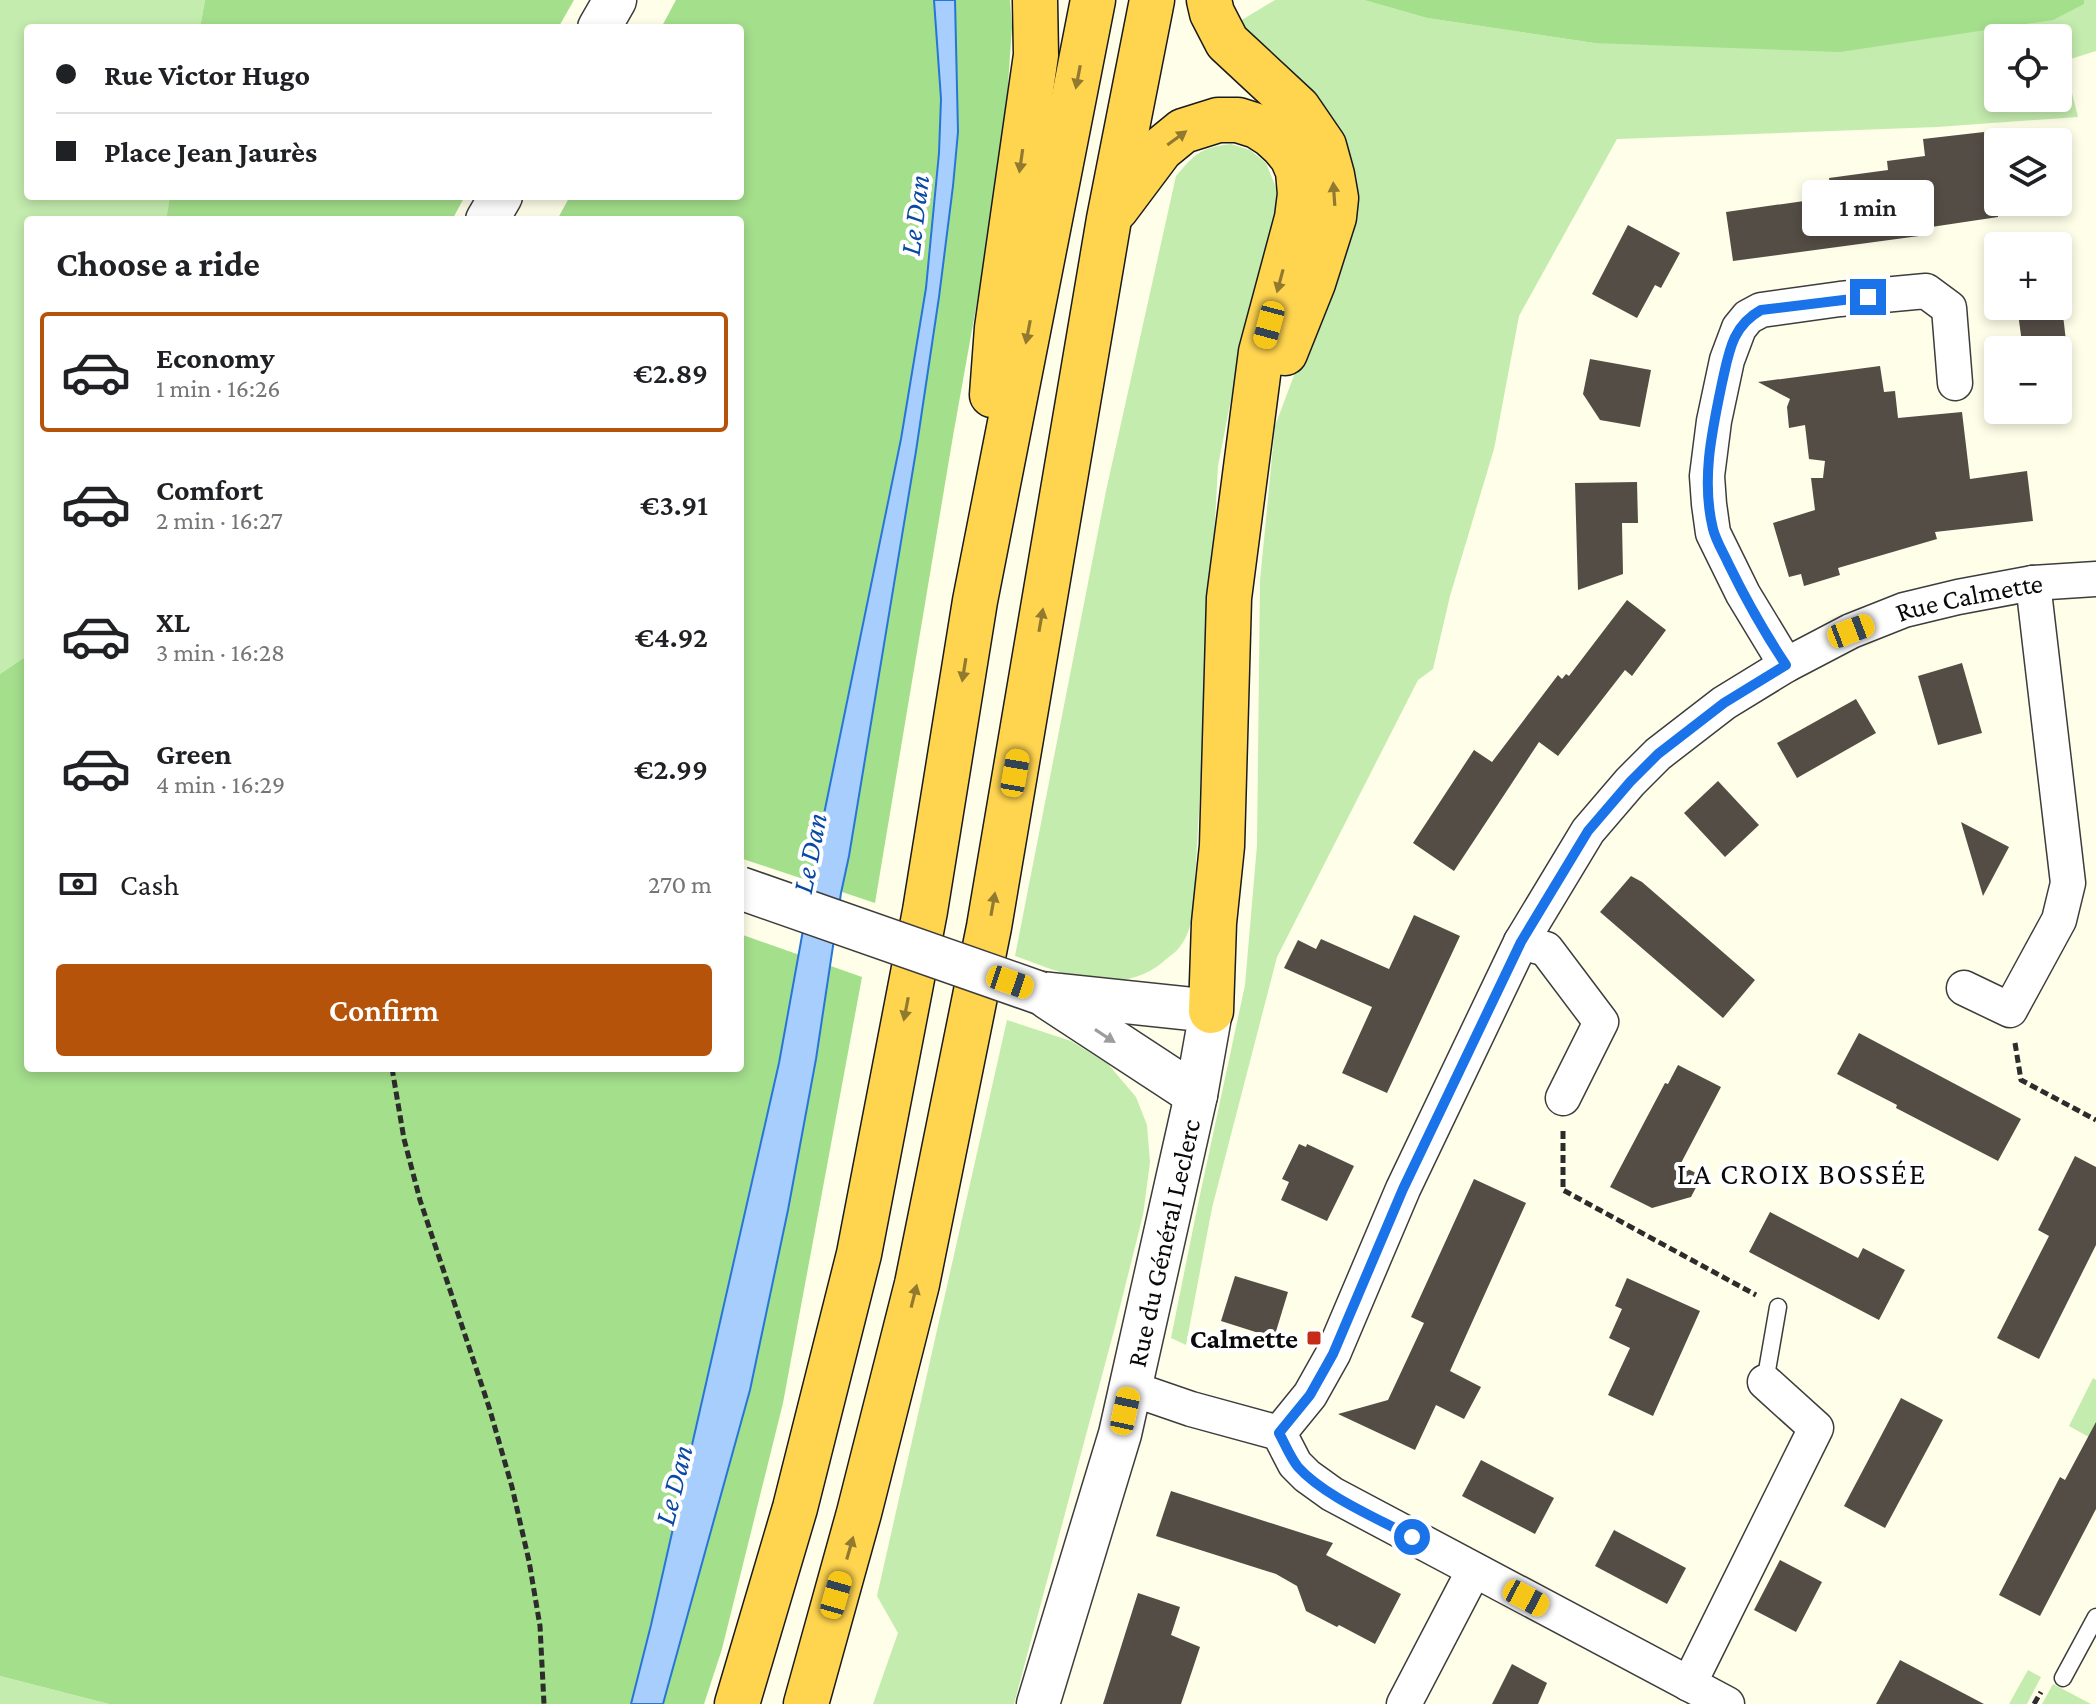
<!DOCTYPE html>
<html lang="en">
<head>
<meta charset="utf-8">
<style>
	:root { --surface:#fff; --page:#f2f2f2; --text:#202124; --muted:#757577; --line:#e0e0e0; --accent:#b45309 }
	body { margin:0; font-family:"Crimson Pro",serif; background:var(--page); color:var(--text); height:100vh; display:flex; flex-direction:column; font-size:30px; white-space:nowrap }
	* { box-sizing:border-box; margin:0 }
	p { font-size:26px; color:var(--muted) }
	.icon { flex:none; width:44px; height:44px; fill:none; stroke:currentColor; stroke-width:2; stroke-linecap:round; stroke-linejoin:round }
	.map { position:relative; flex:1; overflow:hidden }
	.details { position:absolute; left:24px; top:216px; width:720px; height:856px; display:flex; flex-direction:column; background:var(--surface); border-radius:8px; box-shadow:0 4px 12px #0003 }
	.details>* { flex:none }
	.guide { position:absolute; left:24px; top:24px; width:720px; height:176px; border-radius:8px; box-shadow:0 4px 12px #0003; display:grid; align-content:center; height:176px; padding:0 32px; background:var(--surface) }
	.controls { position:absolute; left:1984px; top:24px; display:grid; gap:16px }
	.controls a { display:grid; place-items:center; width:88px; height:88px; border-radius:8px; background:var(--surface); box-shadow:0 4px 12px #0003; font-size:40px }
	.end { position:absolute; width:36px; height:36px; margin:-18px; border:10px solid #1a73e8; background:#fff; box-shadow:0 0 0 4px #fff }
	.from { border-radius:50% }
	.bubble { position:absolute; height:56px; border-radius:8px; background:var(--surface); box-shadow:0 4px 12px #0003; font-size:26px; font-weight:600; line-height:56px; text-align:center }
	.car { position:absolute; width:24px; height:48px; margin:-24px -12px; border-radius:10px; box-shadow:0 0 6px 2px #0007; background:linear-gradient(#f5c518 24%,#345 0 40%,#f5c518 0 76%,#345 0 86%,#f5c518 0) }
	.guide b { display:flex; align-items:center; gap:28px; height:76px; font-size:30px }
	.guide b+b { border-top:2px solid var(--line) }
	.guide i { width:20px; height:20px; background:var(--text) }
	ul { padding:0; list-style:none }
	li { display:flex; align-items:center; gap:24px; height:120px; margin:0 16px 12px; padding:0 16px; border:4px solid transparent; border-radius:8px }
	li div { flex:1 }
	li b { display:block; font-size:30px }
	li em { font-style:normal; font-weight:600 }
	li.on { border-color:var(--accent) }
	li>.icon { width:72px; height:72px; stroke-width:1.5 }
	h2 { padding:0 32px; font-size:36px; line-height:96px }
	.pay { display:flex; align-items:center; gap:20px; height:88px; padding:0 32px; font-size:30px }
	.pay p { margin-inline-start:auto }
	.cta { display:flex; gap:16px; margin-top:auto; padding:16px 32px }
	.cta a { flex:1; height:92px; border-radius:8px; background:var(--accent); color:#fff; font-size:32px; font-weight:600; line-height:92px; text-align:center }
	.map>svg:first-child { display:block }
</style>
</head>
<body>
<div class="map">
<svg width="2096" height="1704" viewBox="0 0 2096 1704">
	<rect width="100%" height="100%" fill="#fffee8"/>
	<g fill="#c4ecae" fill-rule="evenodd">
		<polygon points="0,0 205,0 200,28 28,28 28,196 170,196 166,220 28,220 28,655 0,674"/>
		<path d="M1275,0H1364L1427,18L1594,43L2084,4V0H2096V51L2064,61L2078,117L1937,127L1617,139L1519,316L1494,449L1450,596L1433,669L1418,680L1277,957L1212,1208L1186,1345L1171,1338L1197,1209L1245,985L1257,845L1260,581L1275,426L1349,229L1235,24ZM1998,38H2058V98H1998Z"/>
		<path d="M1231,144L1250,150L1266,163L1276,188L1279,215L1239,358L1218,466L1193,917C1190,925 1187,938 1181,945C1177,952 1168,957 1163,962C1118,999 1062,973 1015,956L1106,491L1176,176C1196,153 1200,148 1231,144Z"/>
		<polygon points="1007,1020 1071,1041 1108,1064 1136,1097 1147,1125 1150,1162 1143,1215 1116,1323 1014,1704 873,1704 898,1633 877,1596"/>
		<polygon points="2093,1378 2096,1380 2096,1441 2069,1426"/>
		<polygon points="2028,1670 2041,1677 2027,1704 2009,1704"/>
		<polygon points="0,1676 109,1704 0,1704"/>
		<polygon points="2053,1684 2091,1704 2042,1704"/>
	</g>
	<g fill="#a4df8c">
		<polygon points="205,0 574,0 558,28 200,28"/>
		<polygon points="676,0 1010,0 1012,27 1003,157 953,436 875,903 740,858 740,220 557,220 570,196 740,196 740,28 661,28"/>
		<polygon points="1364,0 2084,0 2084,4 2053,20 1840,52 1594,43 1427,18"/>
		<polygon points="170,196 465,196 452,220 166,220"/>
		<polygon points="28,655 28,1068 740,1068 740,934 862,977 783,1403 722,1649 704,1704 109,1704 0,1676 0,674"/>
	</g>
	<polygon fill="#a7cefc" stroke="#2775d9" stroke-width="2" points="934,0 955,0 958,132 953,186 939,297 916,451 849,856 841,893 816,1059 788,1210 750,1390 666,1693 663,1704 631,1704 651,1625 779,1063 824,814 901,439 926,288 939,153 941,99"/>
	<g fill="#544d46">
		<polygon points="1984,132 1990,177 1998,176 1998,217 1918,229 1919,236 1733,261 1726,212 1832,197 1829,178 1888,170 1887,161 1925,156 1923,139"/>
		<polygon points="1628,225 1680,253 1661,288 1655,285 1637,318 1592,294"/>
		<polygon points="2017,306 2062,306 2067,350 2023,350"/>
		<polygon points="1590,359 1651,370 1640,427 1600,420 1583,394"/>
		<polygon points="1880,366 1884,392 1895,391 1898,418 1962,412 1970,479 2027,471 2033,521 1935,532 1937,539 1838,568 1840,575 1804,586 1801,574 1789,577 1773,523 1815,510 1811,478 1823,478 1825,461 1809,459 1805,425 1789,428 1787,407 1790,399 1758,382"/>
		<polygon points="1637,482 1638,523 1622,523 1623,574 1578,590 1575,483"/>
		<polygon points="1627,600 1666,630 1632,676 1625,670 1558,756 1539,742 1454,871 1413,843 1474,750 1492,762 1558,675 1562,679 1566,674 1569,676"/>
		<polygon points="1962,663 1982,733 1938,745 1918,676"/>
		<polygon points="1856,699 1876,733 1797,778 1777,743"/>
		<polygon points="1718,781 1759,825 1725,857 1684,813"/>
		<polygon points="1961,822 2009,847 1983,896"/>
		<polygon points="1631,876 1642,882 1755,980 1723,1018 1600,912"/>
		<polygon points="1414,915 1460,936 1387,1093 1342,1073 1372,1007 1284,968 1298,940 1316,949 1321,939 1389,969"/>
		<polygon points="1859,1033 2021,1119 1998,1161 1896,1108 1897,1105 1837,1074"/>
		<polygon points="1678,1065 1721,1087 1680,1165 1702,1176 1691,1197 1652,1208 1610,1187 1665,1083 1668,1084"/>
		<polygon points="1299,1144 1306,1147 1307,1144 1354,1166 1327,1221 1281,1200 1289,1182 1282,1179"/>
		<polygon points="2075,1156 2096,1167 2096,1245 2039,1359 1997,1338 2049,1236 2038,1230"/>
		<polygon points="1474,1179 1526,1203 1450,1371 1481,1387 1464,1419 1436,1405 1415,1450 1338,1414 1388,1400 1424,1323 1411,1317"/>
		<polygon points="1770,1212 1858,1258 1863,1248 1905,1270 1879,1320 1749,1252"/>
		<polygon points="1235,1276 1288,1292 1274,1338 1221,1321"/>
		<polygon points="1627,1278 1700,1311 1653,1416 1608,1395 1630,1348 1609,1338 1622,1309 1615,1306"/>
		<polygon points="1901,1398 1943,1420 1885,1528 1844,1506"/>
		<polygon points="2096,1422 2096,1509 2040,1616 1999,1595 2060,1477 2065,1480"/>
		<polygon points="1481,1460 1554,1498 1535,1534 1462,1496"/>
		<polygon points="1171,1491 1333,1543 1326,1555 1401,1594 1375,1644 1339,1625 1337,1627 1306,1611 1297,1586 1276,1574 1156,1536"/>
		<polygon points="1614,1530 1686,1568 1667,1604 1595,1566"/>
		<polygon points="1780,1560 1822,1582 1796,1632 1754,1610"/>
		<polygon points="1138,1593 1180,1607 1171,1635 1200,1647 1181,1704 1103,1704"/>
		<polygon points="1900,1660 1984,1704 1876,1704"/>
		<polygon points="1512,1664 1547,1683 1538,1704 1492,1704"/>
	</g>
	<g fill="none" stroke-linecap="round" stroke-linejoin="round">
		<defs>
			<g id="service">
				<polyline points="1765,1382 1778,1307"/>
				<polyline points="2063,1678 2096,1617"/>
			</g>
			<g id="minor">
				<polyline points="1786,665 1743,594 1713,533 1709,504 1707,476 1714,421 1727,360 1739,328 1748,317 1761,310 1840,299 1926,291 1949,308 1955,383"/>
				<polyline points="1521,942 1546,949 1601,1022 1563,1098"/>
				<polyline points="1964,988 2010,1010 2059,920 2068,883 2033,583"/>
				<polyline points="1130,1388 1191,1409 1279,1433 1295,1464 1307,1476 1332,1494 1727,1704"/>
				<path id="s1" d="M1279,1433L1310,1395L1333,1354L1403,1189L1521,942L1588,831L1630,782L1658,754L1724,703L1786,665L1851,631L1904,610L1958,597L2033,583L2096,579"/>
				<polyline points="1689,1684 1816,1428 1765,1382"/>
				<polyline points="1404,1704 1474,1570"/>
			</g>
			<g id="tertiary">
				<polyline points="599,28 615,0"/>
				<polyline points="487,220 501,196"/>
				<polyline points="1048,998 1196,1095"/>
				<path id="s2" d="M1038,1704L1120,1434L1196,1095L1211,1011L1040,993"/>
			</g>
			<g id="trunk">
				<polyline points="1209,0 1212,13 1227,42 1298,108 1324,146 1332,175 1336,198 1334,217 1313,283 1285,353"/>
				<polyline points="1116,209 1161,149 1183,131 1218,120 1238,120 1257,126 1271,135 1282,145 1292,157 1298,171 1300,194 1297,218 1261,352 1229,598 1222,846 1214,923 1211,1011"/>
				<polyline points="992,395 997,328 1036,55 1035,0"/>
				<polyline points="737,1704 795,1508 859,1254 925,911 975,601 1093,0"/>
				<polyline points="806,1704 859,1513 917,1284 989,927 1109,219 1152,0"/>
			</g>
		</defs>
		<use href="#service" stroke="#3d3d3d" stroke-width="19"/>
		<use href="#minor" stroke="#3d3d3d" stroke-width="37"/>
		<use href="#tertiary" stroke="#3d3d3d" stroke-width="45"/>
		<use href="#trunk" stroke="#1b1b1b" stroke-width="47"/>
		<g stroke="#2c2c2c" stroke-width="5" stroke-dasharray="8 4" stroke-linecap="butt">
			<polyline points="2015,1043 2021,1080 2096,1120"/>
			<polyline points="392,1068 404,1139 420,1200 489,1407 512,1487 529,1561 540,1626 544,1704"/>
			<polyline points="1563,1131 1563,1190 1756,1295"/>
			<polyline points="2034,1704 2041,1692"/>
		</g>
		<use href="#service" stroke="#fff" stroke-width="16"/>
		<use href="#minor" stroke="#fff" stroke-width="34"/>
		<use href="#tertiary" stroke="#fff" stroke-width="42"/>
		<use href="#trunk" stroke="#ffd44f" stroke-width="44"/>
		<defs>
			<polyline id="tertiary-bridge" points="740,888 1040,993"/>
		</defs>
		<use href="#tertiary-bridge" stroke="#3d3d3d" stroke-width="45" stroke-linecap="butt"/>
		<use href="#tertiary-bridge" stroke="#fff" stroke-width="42"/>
	</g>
	<defs><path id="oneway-solid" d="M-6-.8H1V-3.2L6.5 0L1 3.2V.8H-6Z" transform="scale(2)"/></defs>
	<g fill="#917930">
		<use href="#oneway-solid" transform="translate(1078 77) rotate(101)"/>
		<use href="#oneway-solid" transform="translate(1177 138) rotate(-36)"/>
		<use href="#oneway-solid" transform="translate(1021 161) rotate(98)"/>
		<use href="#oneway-solid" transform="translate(1334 194) rotate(-94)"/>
		<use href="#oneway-solid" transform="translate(1280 281) rotate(105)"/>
		<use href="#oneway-solid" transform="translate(1028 332) rotate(101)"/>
		<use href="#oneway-solid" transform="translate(1041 620) rotate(-80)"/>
		<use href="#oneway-solid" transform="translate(964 670) rotate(99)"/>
		<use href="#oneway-solid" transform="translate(993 904) rotate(-80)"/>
		<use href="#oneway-solid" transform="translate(906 1009) rotate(101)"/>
		<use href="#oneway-solid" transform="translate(914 1296) rotate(-76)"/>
		<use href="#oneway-solid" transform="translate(850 1548) rotate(-74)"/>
	</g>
	<use fill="#9d9d9d" href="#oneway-solid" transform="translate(1105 1036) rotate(33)"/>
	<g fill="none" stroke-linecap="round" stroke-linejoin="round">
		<path stroke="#1a73e8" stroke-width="10" d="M1412,1537C1377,1518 1324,1496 1298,1467C1290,1457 1285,1444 1279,1433L1310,1395L1333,1354L1403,1189L1521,942L1588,831L1630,782L1658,754L1724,703L1786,665C1764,632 1745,598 1728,563C1723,552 1716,541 1713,529C1701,480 1712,431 1722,383C1729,352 1732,326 1761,310L1868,297"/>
	</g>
	<rect fill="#c62b17" stroke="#fff" stroke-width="3" x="1306" y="1330" width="16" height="16" rx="4"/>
	<g text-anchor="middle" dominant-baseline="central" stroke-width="8" stroke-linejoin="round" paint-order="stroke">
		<g font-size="28" fill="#0a0a0a" stroke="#fff">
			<text stroke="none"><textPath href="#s1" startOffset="1136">Rue Calmette</textPath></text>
			<text stroke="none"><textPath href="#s2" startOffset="478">Rue du Général Leclerc</textPath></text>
		</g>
		<g font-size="28" font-weight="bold" fill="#0a0a0a" stroke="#fff" text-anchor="end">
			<text x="1298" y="1338">Calmette</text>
		</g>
		<g font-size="30" font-style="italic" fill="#0a48a6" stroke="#fff">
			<text transform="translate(914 215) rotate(-83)">Le Dan</text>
			<text transform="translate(809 853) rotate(-79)">Le Dan</text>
			<text transform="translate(673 1485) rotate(-76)">Le Dan</text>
		</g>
		<g font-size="30" letter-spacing="2" fill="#0a0a0a" stroke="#fff">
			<text x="1802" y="1173">LA CROIX BOSSÉE</text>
		</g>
	</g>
</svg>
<div class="controls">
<a><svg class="icon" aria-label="locate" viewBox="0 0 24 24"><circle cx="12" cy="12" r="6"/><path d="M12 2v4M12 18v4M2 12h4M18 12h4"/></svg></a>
<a><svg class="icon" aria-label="layers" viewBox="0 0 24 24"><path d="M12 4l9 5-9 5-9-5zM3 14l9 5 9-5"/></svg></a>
<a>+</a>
<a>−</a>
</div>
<i class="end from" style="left:1412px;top:1537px"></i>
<i class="end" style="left:1868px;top:297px"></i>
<div class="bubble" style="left:1802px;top:180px;width:132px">1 min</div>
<i class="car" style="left:1269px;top:325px;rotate:195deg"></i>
<i class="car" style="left:1851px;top:631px;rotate:69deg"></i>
<i class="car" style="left:1015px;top:773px;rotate:10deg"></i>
<i class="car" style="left:1010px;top:982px;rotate:109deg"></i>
<i class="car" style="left:1125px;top:1411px;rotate:12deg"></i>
<i class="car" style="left:836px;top:1595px;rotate:16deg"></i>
<i class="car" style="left:1526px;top:1598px;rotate:118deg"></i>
<div class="guide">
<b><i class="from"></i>Rue Victor Hugo</b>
<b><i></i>Place Jean Jaurès</b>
</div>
<section class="details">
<h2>Choose a ride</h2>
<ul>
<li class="on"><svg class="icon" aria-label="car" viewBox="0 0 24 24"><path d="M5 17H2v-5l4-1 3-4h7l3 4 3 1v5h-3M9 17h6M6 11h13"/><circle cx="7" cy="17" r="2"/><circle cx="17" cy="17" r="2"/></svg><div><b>Economy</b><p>1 min · 16:26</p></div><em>€2.89</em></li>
<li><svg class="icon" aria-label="car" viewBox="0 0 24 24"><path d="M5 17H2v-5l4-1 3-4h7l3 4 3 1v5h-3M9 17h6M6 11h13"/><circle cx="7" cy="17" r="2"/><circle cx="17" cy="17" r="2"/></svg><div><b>Comfort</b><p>2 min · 16:27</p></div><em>€3.91</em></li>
<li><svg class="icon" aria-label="car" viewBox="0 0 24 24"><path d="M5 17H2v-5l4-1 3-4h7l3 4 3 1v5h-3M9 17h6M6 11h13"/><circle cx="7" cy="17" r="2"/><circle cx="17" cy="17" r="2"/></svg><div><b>XL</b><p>3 min · 16:28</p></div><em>€4.92</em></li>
<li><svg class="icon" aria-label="car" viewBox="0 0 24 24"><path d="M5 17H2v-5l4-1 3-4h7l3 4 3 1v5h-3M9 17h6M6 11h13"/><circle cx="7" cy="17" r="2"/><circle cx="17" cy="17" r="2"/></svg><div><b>Green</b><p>4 min · 16:29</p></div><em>€2.99</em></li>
</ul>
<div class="pay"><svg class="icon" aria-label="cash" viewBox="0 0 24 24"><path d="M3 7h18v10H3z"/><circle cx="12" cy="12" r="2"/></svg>Cash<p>270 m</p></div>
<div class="cta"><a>Confirm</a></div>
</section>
</div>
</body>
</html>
